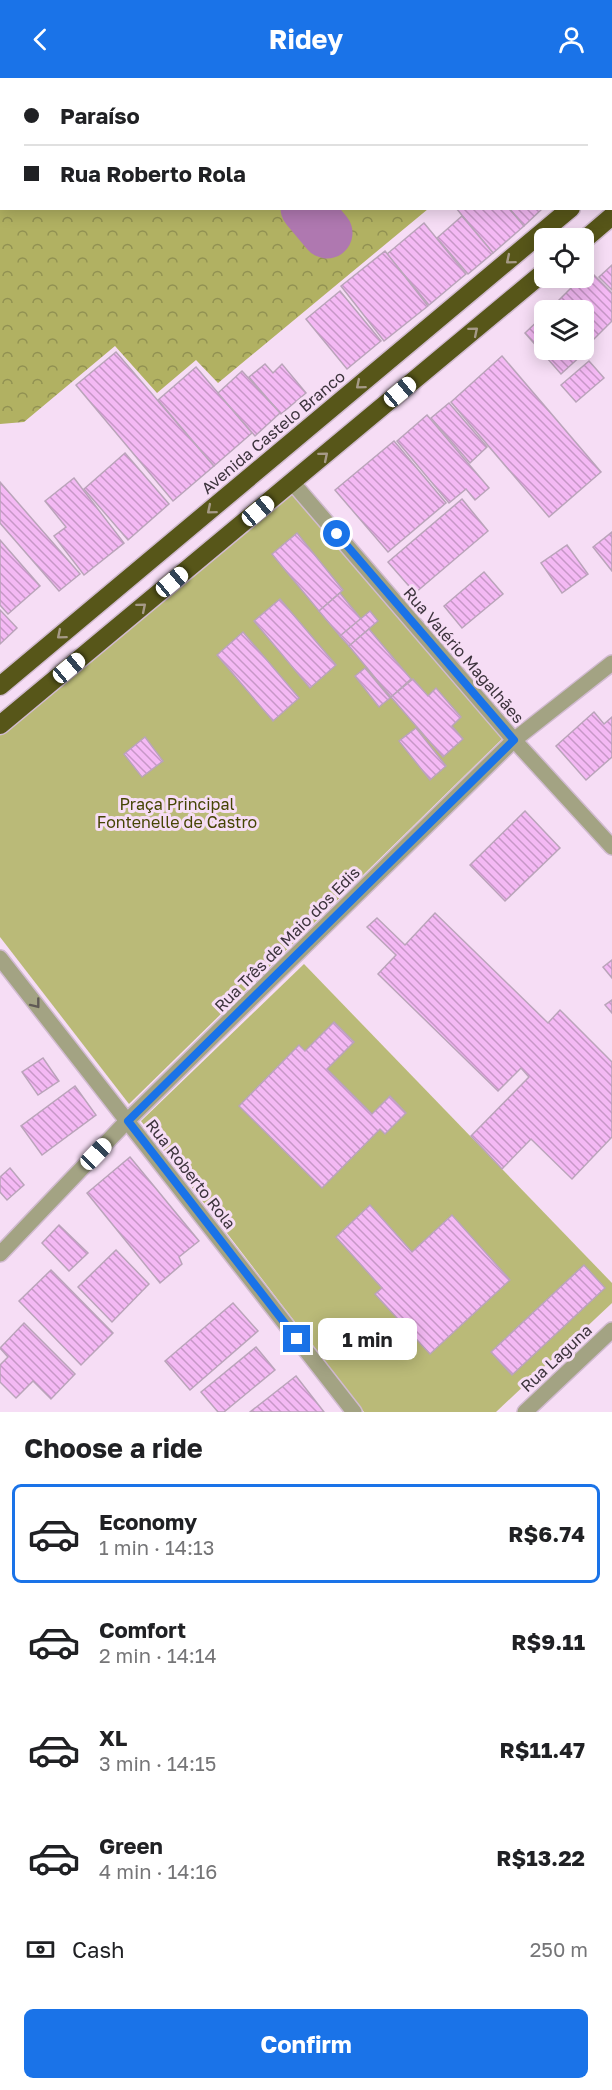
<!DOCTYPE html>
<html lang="en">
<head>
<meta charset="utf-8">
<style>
	:root { --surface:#fff; --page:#f2f2f2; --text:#202124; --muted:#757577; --line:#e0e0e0; --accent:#1a73e8 }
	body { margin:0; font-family:"Golos Text",sans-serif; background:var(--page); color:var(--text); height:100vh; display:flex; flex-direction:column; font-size:22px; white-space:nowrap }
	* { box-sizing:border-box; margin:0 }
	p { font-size:20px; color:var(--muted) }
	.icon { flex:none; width:33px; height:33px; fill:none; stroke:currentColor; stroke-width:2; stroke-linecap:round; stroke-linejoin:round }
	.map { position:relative; height:1334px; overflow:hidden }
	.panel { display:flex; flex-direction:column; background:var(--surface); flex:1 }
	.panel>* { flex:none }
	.guide { position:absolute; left:0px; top:0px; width:612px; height:132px; box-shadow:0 3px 15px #0003; display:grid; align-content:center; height:132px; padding:0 24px; background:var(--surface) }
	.fabs { position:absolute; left:534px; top:150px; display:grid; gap:12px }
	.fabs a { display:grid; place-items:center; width:60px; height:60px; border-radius:9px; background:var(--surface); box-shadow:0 3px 15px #0003; font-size:30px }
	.end { position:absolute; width:27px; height:27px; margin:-14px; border:8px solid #1a73e8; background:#fff; box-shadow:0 0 0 3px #fff }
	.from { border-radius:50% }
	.bubble { position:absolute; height:42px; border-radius:9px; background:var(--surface); box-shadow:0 3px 15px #0003; font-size:20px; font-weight:700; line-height:42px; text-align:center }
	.car { position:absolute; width:18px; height:36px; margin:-18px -9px; border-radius:8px; box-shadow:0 0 4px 2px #0007; background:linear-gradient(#fff 24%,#345 0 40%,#fff 0 76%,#345 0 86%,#fff 0) }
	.guide b { display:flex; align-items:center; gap:21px; height:57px; font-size:22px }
	.guide b+b { border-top:2px solid var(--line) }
	.guide i { width:15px; height:15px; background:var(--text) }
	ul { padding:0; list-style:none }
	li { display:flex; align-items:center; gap:18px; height:99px; margin:0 12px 9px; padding:0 12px; border:3px solid transparent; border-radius:9px }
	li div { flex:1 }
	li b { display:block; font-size:22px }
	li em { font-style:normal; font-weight:700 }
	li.active { border-color:var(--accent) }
	li>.icon { width:54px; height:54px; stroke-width:1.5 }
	h2 { padding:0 24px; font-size:27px; line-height:72px }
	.pay { display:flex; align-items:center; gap:15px; height:66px; padding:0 24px; font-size:22px }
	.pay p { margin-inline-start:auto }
	.button { display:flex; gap:12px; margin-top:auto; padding:12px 24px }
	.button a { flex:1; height:69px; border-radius:9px; background:var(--accent); color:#fff; font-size:24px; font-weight:700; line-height:69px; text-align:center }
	header { display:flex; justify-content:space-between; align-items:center; height:78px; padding:0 24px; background:var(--accent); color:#fff; font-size:27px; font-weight:700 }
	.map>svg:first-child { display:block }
</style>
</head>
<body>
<header><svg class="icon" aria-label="back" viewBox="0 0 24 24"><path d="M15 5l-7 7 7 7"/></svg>Ridey<svg class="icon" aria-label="person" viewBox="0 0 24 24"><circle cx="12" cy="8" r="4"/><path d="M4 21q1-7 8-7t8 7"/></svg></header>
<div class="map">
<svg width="612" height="1334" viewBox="0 0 612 1334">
	<defs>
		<pattern id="forest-crowns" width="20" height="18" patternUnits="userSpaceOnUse" patternTransform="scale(1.5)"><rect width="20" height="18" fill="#b1b162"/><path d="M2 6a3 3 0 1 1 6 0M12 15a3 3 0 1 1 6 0" fill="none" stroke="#919152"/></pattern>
		<pattern id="building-back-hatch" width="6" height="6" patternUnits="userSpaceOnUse" patternTransform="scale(1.5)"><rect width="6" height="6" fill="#f4b9f4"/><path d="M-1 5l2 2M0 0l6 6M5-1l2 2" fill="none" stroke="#c797c7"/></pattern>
	</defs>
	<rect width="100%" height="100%" fill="#f6ddf5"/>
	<polygon fill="url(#forest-crowns)" points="0,0 366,1 2,2 2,130 428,131 218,305 196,282 157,315 115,268 24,344 0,346"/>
	<g fill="#baba78">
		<polygon points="293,414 504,659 129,1026 0,859 0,655"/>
		<polygon points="304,886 612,1205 612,1225 496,1334 364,1334 141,1043"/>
	</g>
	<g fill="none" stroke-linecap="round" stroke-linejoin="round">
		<g stroke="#af78b0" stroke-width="51">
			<polyline points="126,0 130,2"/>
			<polyline points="306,130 327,155"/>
		</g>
	</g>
	<g fill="url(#building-back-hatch)" stroke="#baa4ba" stroke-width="1.5">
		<polygon points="395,0 466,0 393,2"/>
		<polygon points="612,8 612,52 610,50"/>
		<polygon points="456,130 509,130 524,148 493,175"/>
		<polygon points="509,130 543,130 524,148"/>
		<polygon points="462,138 493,175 468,196 437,160"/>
		<polygon points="424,145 466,196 429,227 387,176"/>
		<polygon points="385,173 428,228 384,263 341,208"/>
		<polygon points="612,187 612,212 599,199"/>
		<polygon points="589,192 612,215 612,243 587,268 584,265 584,232 550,231"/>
		<polygon points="340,213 381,263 347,291 306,241"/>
		<polygon points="544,237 544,272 580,272 583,276 561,296 525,255"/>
		<polygon points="116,274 214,388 173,423 76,307"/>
		<polygon points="502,278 601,394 549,439 451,324"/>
		<polygon points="589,283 604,300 576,324 561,307"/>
		<polygon points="265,286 273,295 282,286 306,315 281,336 249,299"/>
		<polygon points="196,289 252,355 214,388 158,322"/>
		<polygon points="242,293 280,335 255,358 218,315"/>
		<polygon points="449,325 487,369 470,385 431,340"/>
		<polygon points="427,337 489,410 475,422 466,411 449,425 397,363"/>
		<polygon points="394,363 446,425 388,474 335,412"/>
		<polygon points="125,375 169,426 128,462 84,411"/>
		<polygon points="74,400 124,465 84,497 54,458 66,449 45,423"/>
		<polygon points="0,404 80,496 59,513 0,445"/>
		<polygon points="462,421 488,453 415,515 388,484"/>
		<polygon points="612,454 612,493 593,469"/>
		<polygon points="297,455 343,512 319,533 272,476"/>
		<polygon points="0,462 40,508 8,536 0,527"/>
		<polygon points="567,467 588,496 562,515 541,485"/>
		<polygon points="484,494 503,516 462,550 444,528"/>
		<polygon points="340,515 361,541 340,558 319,533"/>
		<polygon points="280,521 336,587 310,610 254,543"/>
		<polygon points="0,532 17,550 0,566"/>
		<polygon points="370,533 378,543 349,568 340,558"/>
		<polygon points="369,551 411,601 391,619 349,568"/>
		<polygon points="243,554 299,620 273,643 217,577"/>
		<polygon points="365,590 390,620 379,629 355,598"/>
		<polygon points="413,601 428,618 436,610 461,639 452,648 463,661 443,679 391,619"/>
		<polygon points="594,634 604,646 612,639 612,679 586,702 556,668"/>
		<polygon points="416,650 446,688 430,702 399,663"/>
		<polygon points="145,659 163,683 142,699 124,676"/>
		<polygon points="525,733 560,770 505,823 470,787"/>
		<polygon points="435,835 548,945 560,932 612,984 612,1059 572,1101 531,1061 502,1091 471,1058 529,999 521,990 498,1013 378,896 396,877 367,849 377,840 405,867"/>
		<polygon points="612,882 612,900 603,889"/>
		<polygon points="612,922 612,935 605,927"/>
		<polygon points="334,944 354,964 327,991 372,1036 390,1018 406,1035 385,1056 380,1051 322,1110 239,1028 299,967 305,973"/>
		<polygon points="43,980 59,1003 38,1017 22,994"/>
		<polygon points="75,1008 96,1037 42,1077 21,1048"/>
		<polygon points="130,1079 199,1163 179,1179 182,1186 160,1205 87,1115"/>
		<polygon points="10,1090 24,1107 7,1122 0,1114 0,1099"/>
		<polygon points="370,1127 412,1174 452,1137 510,1202 430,1276 375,1216 382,1210 336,1159"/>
		<polygon points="59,1147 88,1175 69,1193 42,1165"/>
		<polygon points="116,1172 149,1206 112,1244 78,1209"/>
		<polygon points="584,1187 605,1210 512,1297 491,1274"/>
		<polygon points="51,1192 113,1255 81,1287 19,1223"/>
		<polygon points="233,1225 258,1253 190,1312 165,1283"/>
		<polygon points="24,1245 75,1296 51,1321 33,1303 16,1320 0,1304 0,1287 8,1279 0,1270"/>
		<polygon points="256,1269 275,1292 224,1334 218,1334 201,1314"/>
		<polygon points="296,1298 324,1334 250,1334"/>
	</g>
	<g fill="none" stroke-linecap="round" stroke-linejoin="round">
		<defs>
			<g id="minor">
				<polyline points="523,0 525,2"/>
				<polyline points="610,77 612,79"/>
				<polyline points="292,404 514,662 612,769"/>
				<polyline points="0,880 354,1334"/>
				<polyline points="0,1176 127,1043 514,662 612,585"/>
				<polyline points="525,1334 612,1252"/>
			</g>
			<g id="highway">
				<polyline points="610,97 612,96"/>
				<polyline points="584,162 612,138"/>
				<polyline points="0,608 571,130"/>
				<polyline points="0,647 544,194"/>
			</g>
		</defs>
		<use href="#minor" stroke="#d1bbd0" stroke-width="18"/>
		<use href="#highway" stroke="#d1bbd0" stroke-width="21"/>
		<use href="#minor" stroke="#a3a383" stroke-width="15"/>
		<use href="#highway" stroke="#575619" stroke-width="18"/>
	</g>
	<defs><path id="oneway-chevron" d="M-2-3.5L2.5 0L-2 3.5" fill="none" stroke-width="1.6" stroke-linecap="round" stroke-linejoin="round" transform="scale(1.5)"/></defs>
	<g stroke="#a69a87">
		<use href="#oneway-chevron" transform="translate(510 182) rotate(140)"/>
		<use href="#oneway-chevron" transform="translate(474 253) rotate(-40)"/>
		<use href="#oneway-chevron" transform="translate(360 307) rotate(140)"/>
		<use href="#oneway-chevron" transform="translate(324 378) rotate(-40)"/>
		<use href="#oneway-chevron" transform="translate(211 432) rotate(140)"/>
		<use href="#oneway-chevron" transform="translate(142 529) rotate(-40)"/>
		<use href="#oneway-chevron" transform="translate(61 557) rotate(140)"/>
	</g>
	<use stroke="#605a55" href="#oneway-chevron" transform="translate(36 926) rotate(52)"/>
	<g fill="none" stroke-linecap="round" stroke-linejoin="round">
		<polyline stroke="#1a73e8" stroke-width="8" points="297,1261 128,1043 514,662 337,456"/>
	</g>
	<g text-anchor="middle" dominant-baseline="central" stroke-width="6" stroke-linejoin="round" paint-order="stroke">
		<g font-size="16" fill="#3c333c" stroke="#f6ddf5">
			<text transform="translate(273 354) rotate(-40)">Avenida Castelo Branco</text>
			<text transform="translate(464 577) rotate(49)">Rua Valério Magalhães</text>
			<text transform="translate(287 861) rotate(-45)">Rua Três de Maio dos Edis</text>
			<text transform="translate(191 1096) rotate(52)">Rua Roberto Rola</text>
			<text transform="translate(556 1280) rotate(-43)">Rua Laguna</text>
		</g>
		<g font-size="16" fill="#454404" stroke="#f6ddf5">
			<text x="177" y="726">Praça Principal<tspan x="177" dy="18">Fontenelle de Castro</tspan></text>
		</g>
	</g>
</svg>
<div class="fabs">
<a><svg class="icon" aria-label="locate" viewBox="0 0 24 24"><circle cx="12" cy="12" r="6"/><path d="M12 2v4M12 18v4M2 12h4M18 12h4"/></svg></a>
<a><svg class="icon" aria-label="layers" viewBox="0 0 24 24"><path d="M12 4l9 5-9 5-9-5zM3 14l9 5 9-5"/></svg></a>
</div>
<i class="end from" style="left:337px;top:456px"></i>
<i class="end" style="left:297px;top:1261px"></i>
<div class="bubble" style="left:318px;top:1240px;width:99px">1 min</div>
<i class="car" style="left:400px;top:314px;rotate:50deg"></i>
<i class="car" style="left:258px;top:433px;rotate:50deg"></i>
<i class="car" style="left:172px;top:504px;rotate:50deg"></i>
<i class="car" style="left:69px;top:590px;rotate:50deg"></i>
<i class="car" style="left:96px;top:1076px;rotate:44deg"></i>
<div class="guide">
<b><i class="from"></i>Paraíso</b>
<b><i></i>Rua Roberto Rola</b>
</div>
</div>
<section class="panel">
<h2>Choose a ride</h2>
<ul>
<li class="active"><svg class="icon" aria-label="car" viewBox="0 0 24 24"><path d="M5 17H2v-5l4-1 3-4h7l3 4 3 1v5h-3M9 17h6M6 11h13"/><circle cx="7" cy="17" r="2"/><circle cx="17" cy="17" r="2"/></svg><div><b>Economy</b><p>1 min · 14:13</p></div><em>R$6.74</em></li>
<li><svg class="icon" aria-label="car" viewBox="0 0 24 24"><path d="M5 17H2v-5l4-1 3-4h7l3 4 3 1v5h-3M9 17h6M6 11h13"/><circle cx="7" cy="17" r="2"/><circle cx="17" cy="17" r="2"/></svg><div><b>Comfort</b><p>2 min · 14:14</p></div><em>R$9.11</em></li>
<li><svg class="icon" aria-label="car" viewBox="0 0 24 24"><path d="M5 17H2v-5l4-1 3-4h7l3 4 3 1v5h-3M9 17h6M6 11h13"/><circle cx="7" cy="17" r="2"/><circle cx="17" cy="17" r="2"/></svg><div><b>XL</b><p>3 min · 14:15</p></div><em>R$11.47</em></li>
<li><svg class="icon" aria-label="car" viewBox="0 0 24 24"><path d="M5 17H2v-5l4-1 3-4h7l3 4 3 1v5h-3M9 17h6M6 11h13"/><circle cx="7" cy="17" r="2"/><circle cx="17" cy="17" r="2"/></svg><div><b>Green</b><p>4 min · 14:16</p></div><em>R$13.22</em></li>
</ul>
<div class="pay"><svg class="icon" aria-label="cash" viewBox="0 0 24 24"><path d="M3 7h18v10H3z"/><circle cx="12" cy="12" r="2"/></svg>Cash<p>250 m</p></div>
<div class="button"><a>Confirm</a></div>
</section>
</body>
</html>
